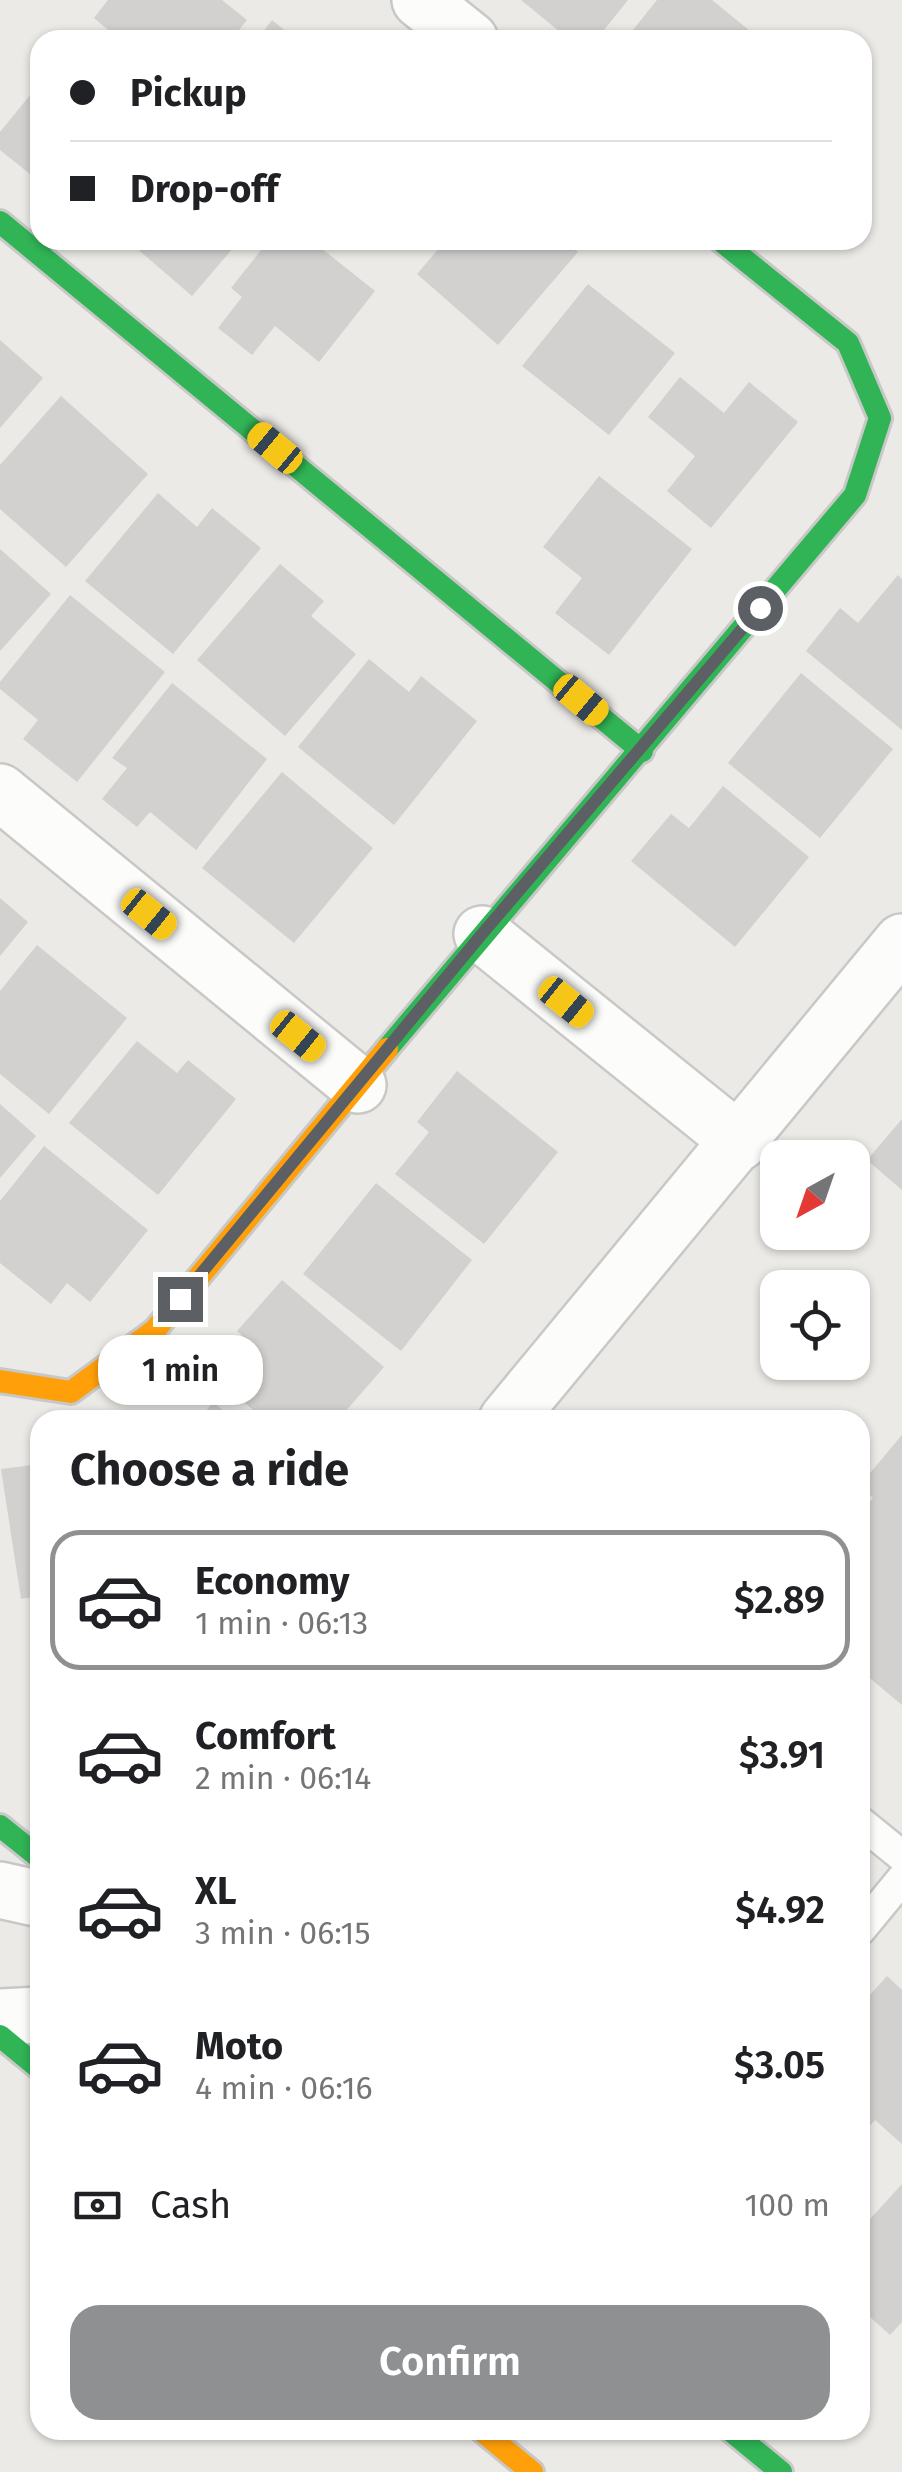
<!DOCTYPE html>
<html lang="en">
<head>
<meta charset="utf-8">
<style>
	:root { --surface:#fff; --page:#f2f2f2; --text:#202124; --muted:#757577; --line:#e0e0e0; --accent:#8e9091 }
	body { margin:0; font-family:"Fira Sans",sans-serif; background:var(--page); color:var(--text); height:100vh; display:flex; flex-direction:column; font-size:38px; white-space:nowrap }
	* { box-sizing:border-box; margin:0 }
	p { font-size:32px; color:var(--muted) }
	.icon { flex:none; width:55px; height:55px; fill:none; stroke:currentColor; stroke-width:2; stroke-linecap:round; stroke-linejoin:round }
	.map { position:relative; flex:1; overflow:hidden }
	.panel { position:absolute; left:30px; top:1410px; width:840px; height:1030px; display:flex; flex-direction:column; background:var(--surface); border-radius:30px; box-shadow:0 2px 8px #0004 }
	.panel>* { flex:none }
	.hud { position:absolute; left:30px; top:30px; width:842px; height:220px; border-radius:30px; box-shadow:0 2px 8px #0004; display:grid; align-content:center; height:220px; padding:0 40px; background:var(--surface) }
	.needle { width:65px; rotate:220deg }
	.tools { position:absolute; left:760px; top:1140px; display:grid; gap:20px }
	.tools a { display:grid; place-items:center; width:110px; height:110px; border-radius:20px; background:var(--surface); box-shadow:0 2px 8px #0004; font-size:50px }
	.end { position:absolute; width:45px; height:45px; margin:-22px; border:12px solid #5c5f63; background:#fff; box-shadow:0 0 0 5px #fff }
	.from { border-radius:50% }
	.bubble { position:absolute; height:70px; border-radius:30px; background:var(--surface); box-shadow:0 2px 8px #0004; font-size:32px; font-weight:600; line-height:70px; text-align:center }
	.car { position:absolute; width:30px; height:60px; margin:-30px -15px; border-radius:12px; box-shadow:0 0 8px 2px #0007; background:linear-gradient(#f5c518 24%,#345 0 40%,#f5c518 0 76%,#345 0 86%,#f5c518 0) }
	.hud b { display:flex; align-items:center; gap:35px; height:95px; font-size:38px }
	.hud b+b { border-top:2px solid var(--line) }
	.hud i { width:25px; height:25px; background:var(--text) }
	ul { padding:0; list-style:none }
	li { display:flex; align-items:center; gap:30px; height:140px; margin:0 20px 15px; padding:0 20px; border:5px solid transparent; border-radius:30px }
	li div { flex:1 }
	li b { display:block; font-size:38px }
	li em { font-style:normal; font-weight:600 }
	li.selected { border-color:var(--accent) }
	li>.icon { width:90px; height:90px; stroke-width:1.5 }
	h2 { padding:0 40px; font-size:45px; line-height:120px }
	.pay { display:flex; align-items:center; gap:25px; height:110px; padding:0 40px; font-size:38px }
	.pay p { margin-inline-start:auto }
	.button { display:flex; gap:20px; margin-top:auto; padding:20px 40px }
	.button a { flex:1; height:115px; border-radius:30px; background:var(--accent); color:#fff; font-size:40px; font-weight:600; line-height:115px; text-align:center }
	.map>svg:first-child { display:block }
</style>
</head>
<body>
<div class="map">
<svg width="902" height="2472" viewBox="0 0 902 2472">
	<rect width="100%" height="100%" fill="#ebeae6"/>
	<g fill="#d2d1cf">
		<polygon points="108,0 222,0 247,20 231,40 120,40 94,18"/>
		<polygon points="521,0 628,0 596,40 570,40"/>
		<polygon points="657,0 712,0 761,40 625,40"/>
		<polygon points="272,20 296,40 257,40"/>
		<polygon points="40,83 40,182 0,150 0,132"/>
		<polygon points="127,240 240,240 192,296"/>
		<polygon points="269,240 311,240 375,291 319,362 275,326 252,355 218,328 242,297 231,288"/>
		<polygon points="446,240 564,240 578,252 498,345 417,274"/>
		<polygon points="588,284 675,353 609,435 522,366"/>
		<polygon points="0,340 43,378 0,428"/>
		<polygon points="680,377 724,413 749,382 798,422 711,528 667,491 695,456 648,417"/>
		<polygon points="61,396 148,474 66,567 0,509 0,465"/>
		<polygon points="599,476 692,549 609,655 555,613 582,578 543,547"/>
		<polygon points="158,493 197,527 212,508 261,548 173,654 85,581"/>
		<polygon points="0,549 51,594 0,651"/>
		<polygon points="280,564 324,601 311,616 356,654 285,736 197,660"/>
		<polygon points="898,575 902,579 902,730 806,651 840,608 858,623"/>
		<polygon points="70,595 165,672 77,782 23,739 38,720 0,689 0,682"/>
		<polygon points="369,659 409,692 421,676 477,721 394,825 298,747"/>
		<polygon points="801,673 893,749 820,838 728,763"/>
		<polygon points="172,683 267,759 196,850 150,812 137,827 102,799 127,768 112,758"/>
		<polygon points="282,772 373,848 294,943 202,868"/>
		<polygon points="723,786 809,857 735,947 631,861 671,814 689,828"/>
		<polygon points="0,898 28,922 0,956"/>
		<polygon points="37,945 127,1018 49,1114 0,1074 0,991"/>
		<polygon points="137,1041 177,1073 188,1060 236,1099 158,1195 69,1123"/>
		<polygon points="457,1071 558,1152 484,1244 395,1174 429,1132 417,1122"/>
		<polygon points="0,1104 36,1136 0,1178"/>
		<polygon points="902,1119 902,1190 867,1160"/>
		<polygon points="44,1146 148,1230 90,1302 67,1283 51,1304 0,1263 0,1201"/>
		<polygon points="376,1183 472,1260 401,1351 303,1274"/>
		<polygon points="282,1280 384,1367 338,1420 265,1420 222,1384 254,1346 237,1331"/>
		<polygon points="213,1402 235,1420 199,1420"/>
		<polygon points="902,1435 902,1705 860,1670 860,1513 873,1498 860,1485"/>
		<polygon points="40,1464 40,1596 21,1599 1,1469"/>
		<polygon points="887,1976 902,1990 902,2144 875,2120 860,2137 860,2006"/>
		<polygon points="902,2184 902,2322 890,2335 860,2308 860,2230"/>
	</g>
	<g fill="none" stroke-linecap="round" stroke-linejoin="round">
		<defs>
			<g id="lane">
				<polyline points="860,1822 902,1856"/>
				<polyline points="860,1930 902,1879"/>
			</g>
			<g id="street">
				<polyline points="420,0 470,40"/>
				<polyline points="0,792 358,1085"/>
				<polyline points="482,934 740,1142"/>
				<polyline points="507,1420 902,942"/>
				<polyline points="0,1890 40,1899"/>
				<polyline points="0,2017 40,2015"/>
			</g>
			<g id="fast">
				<polyline points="0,222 642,751"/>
				<polyline points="387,1049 855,495 880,418 848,343 720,240"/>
				<polyline points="0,1826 40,1858"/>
				<polyline points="0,2036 40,2069"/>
				<polyline points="730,2430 781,2472"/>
			</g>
			<g id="slow">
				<polyline points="0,1381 71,1392 155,1330 387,1049"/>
				<polyline points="481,2430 532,2472"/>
			</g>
		</defs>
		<use href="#lane" stroke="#c8c8c8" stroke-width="35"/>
		<use href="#street" stroke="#c8c8c8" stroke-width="60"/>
		<use href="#fast" stroke="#c8c8c7" stroke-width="28"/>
		<use href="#slow" stroke="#c8c8c7" stroke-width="28"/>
		<use href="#lane" stroke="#fcfcfb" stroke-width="30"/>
		<use href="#street" stroke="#fcfcfb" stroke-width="55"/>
		<use href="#fast" stroke="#30b455" stroke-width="22"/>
		<use href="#slow" stroke="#ff9f0a" stroke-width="22"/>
	</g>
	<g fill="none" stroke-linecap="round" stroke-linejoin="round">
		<polyline stroke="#5c5f63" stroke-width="12" points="180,1299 482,934 760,608"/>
	</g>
</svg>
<div class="tools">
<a><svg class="needle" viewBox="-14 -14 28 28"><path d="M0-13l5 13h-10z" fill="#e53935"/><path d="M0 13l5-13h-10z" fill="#757577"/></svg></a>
<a><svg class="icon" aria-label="locate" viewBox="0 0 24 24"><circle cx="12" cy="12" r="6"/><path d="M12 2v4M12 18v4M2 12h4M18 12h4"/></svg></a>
</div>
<i class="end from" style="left:760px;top:608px"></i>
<i class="end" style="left:180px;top:1299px"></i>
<div class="bubble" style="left:98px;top:1335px;width:165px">1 min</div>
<i class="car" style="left:275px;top:448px;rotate:310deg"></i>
<i class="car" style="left:581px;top:700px;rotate:130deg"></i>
<i class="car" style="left:149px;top:914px;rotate:129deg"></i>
<i class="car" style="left:566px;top:1002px;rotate:129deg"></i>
<i class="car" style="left:298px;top:1036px;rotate:129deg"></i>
<div class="hud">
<b><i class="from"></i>Pickup</b>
<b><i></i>Drop-off</b>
</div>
<section class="panel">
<h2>Choose a ride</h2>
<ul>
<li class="selected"><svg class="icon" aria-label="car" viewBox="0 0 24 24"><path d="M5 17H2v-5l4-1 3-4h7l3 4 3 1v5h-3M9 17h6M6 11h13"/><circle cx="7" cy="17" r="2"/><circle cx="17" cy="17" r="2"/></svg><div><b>Economy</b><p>1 min · 06:13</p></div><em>$2.89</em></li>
<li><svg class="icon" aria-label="car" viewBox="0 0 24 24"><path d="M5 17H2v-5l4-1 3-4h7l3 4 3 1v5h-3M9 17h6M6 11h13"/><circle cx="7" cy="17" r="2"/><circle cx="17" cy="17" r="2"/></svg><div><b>Comfort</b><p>2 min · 06:14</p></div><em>$3.91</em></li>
<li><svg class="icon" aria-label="car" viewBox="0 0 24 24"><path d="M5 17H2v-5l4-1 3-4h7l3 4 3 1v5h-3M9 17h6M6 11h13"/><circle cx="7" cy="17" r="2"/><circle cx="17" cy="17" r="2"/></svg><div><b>XL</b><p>3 min · 06:15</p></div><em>$4.92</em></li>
<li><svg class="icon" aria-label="car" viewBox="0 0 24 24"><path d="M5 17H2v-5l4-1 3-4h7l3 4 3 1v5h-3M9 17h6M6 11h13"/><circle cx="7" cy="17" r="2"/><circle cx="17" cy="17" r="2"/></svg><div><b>Moto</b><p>4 min · 06:16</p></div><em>$3.05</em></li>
</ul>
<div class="pay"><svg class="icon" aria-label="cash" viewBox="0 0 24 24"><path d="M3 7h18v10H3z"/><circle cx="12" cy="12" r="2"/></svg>Cash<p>100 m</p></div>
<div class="button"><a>Confirm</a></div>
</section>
</div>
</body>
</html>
